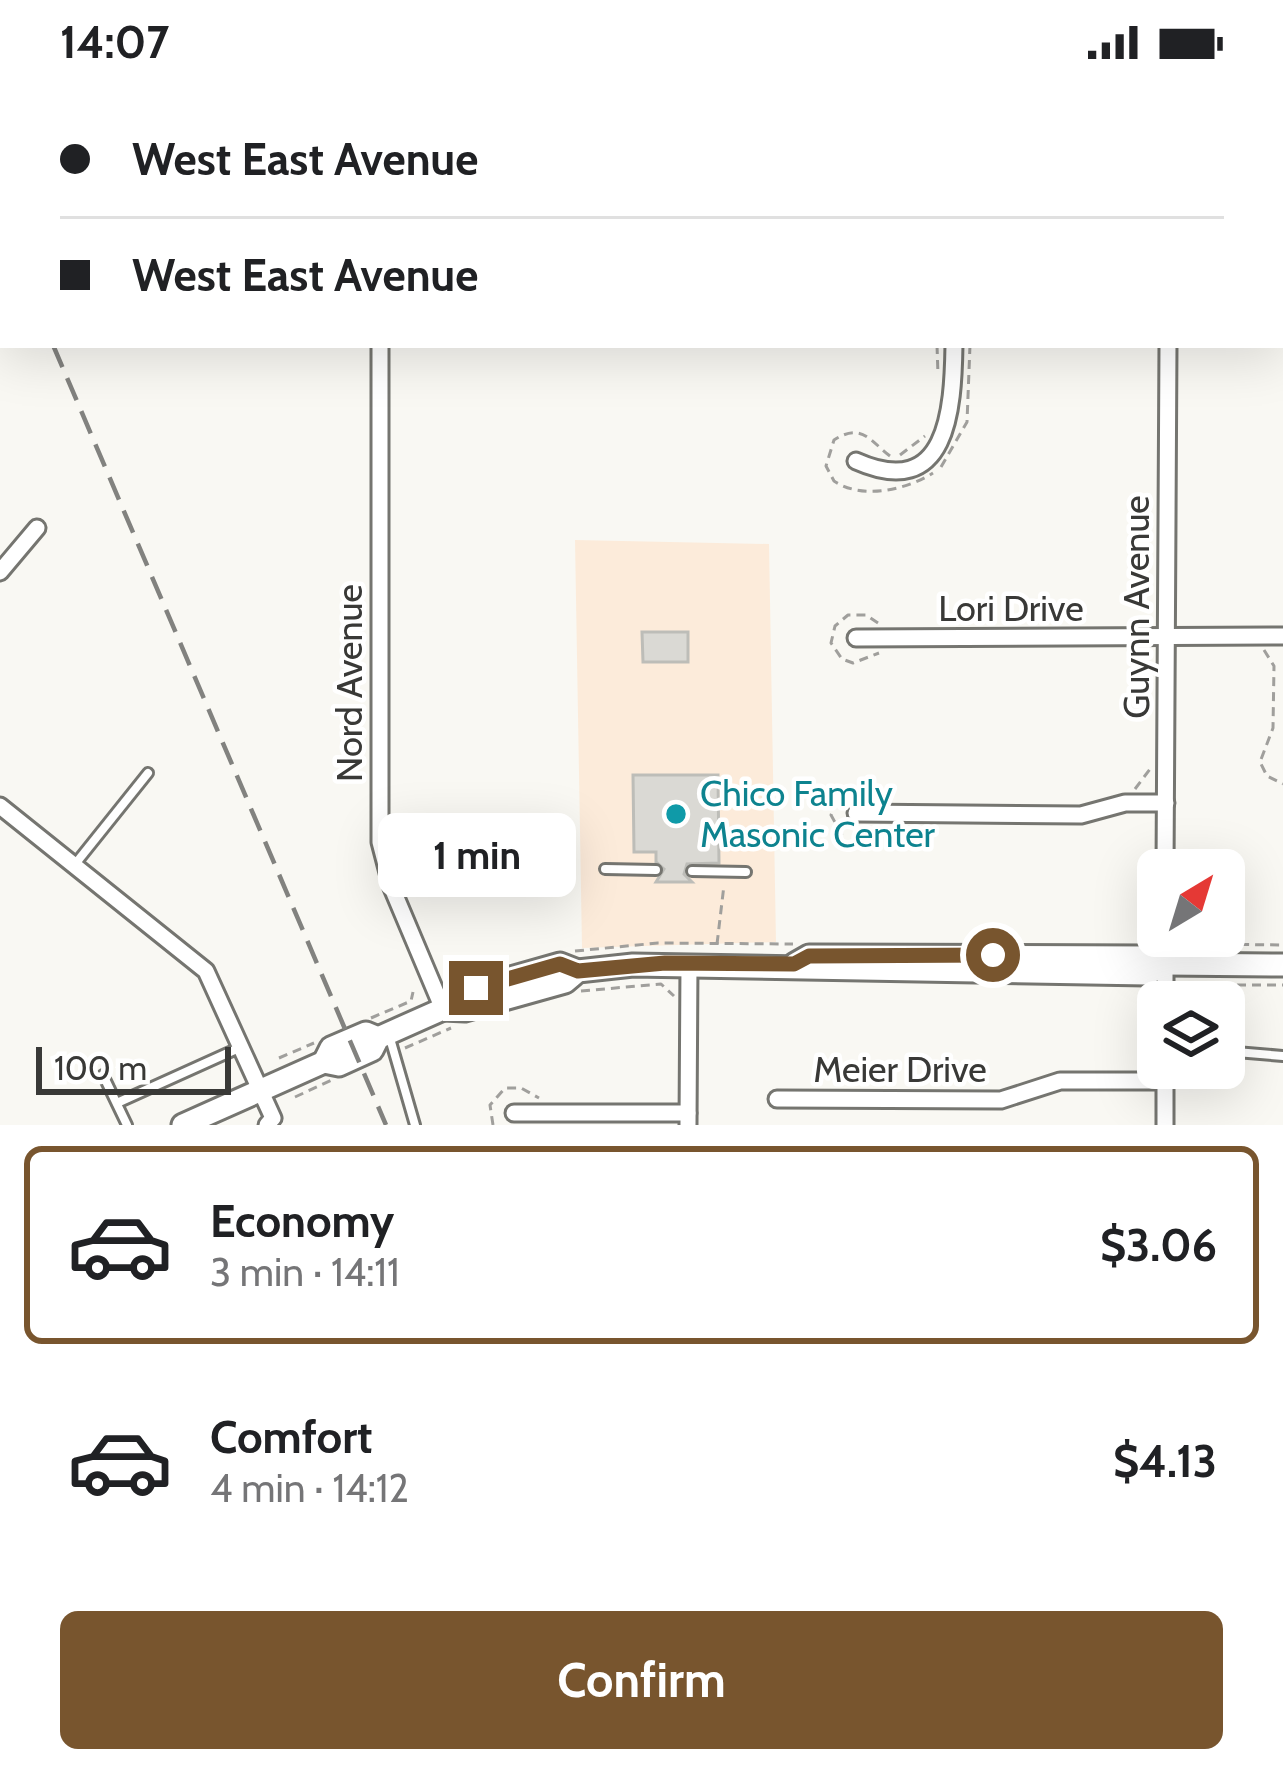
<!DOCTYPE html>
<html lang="en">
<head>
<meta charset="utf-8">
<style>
	:root { --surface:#fff; --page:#f6f6f6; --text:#202124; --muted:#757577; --line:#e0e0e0; --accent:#78552e }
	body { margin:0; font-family:Cabin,sans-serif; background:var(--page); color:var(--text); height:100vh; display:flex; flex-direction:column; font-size:45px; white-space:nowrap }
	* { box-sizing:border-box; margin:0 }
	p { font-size:39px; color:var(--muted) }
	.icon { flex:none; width:66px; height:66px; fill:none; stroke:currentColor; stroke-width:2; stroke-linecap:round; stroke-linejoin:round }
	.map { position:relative; height:1041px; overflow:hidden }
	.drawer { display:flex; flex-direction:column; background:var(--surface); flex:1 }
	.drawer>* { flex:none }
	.guide { position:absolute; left:0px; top:0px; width:1284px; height:264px; box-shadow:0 12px 48px #0002; display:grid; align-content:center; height:264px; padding:0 60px; background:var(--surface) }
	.needle { width:78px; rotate:38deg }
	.buttons { position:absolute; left:1137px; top:765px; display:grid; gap:24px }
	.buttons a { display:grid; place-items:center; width:108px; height:108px; border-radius:18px; background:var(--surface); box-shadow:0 12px 48px #0002; font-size:60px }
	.scale { position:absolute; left:36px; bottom:30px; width:195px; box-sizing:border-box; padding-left:12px; border:6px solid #393937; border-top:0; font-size:33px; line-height:42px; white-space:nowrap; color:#393937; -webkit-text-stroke:9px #fff; paint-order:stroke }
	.end { position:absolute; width:54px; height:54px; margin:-27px; border:15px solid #78552e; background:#fff; box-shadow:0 0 0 6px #fff }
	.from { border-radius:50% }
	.bubble { position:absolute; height:84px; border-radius:18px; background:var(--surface); box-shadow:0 12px 48px #0002; font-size:39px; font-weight:700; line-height:84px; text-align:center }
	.guide b { display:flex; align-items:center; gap:42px; height:114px; font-size:45px }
	.guide b+b { border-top:3px solid var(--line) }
	.guide i { width:30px; height:30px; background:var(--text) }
	ul { padding:21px 0 0; list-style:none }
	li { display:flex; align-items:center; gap:36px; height:198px; margin:0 24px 18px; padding:0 36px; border:6px solid transparent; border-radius:18px }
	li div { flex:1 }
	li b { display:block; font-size:45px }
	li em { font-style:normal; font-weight:700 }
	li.selected { border-color:var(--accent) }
	li>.icon { width:108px; height:108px; stroke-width:1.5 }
	.action { display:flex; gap:24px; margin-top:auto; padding:24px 60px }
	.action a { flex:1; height:138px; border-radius:18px; background:var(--accent); color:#fff; font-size:48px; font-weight:700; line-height:138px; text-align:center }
	.status { display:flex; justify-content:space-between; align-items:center; height:84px; padding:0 60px; background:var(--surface); direction:ltr }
	.status svg { height:33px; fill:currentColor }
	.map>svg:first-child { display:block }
</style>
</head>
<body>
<div class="status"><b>14:07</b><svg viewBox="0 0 49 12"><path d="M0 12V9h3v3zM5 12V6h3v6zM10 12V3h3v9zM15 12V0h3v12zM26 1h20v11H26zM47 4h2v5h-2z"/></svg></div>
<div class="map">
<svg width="1283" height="1041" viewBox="0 0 1283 1041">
	<rect width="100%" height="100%" fill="#f9f8f3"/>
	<polygon fill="#fcebda" points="575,456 769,460 776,858 582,864"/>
	<g fill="#dad9d4" stroke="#bdbdb8" stroke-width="3">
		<polygon points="642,548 688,548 688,578 643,578"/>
		<polygon points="633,691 718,691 719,779 687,780 684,790 692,798 656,798 664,785 656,778 656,768 634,768"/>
	</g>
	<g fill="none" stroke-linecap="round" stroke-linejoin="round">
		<defs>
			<g id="lane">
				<polyline points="76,779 148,689"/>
				<polyline points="605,785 656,786"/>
				<polyline points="692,787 746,788"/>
				<polyline points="389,951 415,1041"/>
				<polyline points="1224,967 1283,972"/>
				<polyline points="103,991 127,1041"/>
				<polyline points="117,1019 241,963"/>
			</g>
			<g id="street">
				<polyline points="381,3 381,0"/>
				<polyline points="1168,3 1168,0"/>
				<polyline points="1281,72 1283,72"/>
				<polyline points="380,261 380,758 392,804 443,925"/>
				<path d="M856,377C948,418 953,325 954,261"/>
				<polyline points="0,488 37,444"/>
				<polyline points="856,554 1283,552"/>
				<polyline points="0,722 206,887 273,1034 267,1041"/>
				<polyline points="856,729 1081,731 1125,719 1166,719"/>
				<polyline points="1165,786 1168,261"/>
				<polyline points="1165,918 1165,852"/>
				<polyline points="777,1015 1001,1016 1060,997 1165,997"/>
				<polyline points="514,1029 688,1029"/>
				<polyline points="688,1041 689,880"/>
				<polyline points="1165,1041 1165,984"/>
			</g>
			<g id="secondary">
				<polyline points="795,880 809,872 1147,873 1165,880 1283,881"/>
				<polyline points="443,925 465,926 565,898 578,887 633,881 1147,890 1165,880"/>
				<polyline points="324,978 331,964 366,949 378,954"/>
				<polyline points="183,1041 324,978 339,981 372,966 378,954 443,925 475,904 560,880 578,887"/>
			</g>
		</defs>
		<use href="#lane" stroke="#757570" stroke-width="14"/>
		<use href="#street" stroke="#757570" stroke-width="21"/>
		<use href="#secondary" stroke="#757570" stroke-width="27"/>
		<g stroke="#a09f9c" stroke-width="3" stroke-dasharray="9 6" stroke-linecap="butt">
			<polyline points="937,261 938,291"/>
			<polyline points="900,371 925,352"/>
			<path d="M890,372C870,357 862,338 834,356L826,382L834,397C862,416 906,406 933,389"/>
			<polyline points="941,383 967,338 970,261"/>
			<polyline points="878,539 866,531 848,531 835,542 831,559 842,575 853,579 879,569"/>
			<polyline points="1264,566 1274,582 1273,644 1260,678 1267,692 1283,700"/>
			<polyline points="1135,705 1150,685"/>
			<polyline points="842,751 831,731 838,713 857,705 876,714"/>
			<polyline points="1151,848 1152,792"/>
			<polyline points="1182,852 1198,860 1283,861"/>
			<polyline points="717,860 724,801"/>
			<polyline points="575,867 658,859 793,860"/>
			<polyline points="581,907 661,900 674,912"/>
			<polyline points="1180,910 1192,901 1283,901"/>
			<polyline points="371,934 411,917 413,908"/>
			<polyline points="405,964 451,944"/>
			<polyline points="279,974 314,959"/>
			<polyline points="1147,981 1152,970 1149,908"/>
			<polyline points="295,1013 332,996"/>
			<polyline points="493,1041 490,1021 505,1004 521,1004 539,1014"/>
		</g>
		<use href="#lane" stroke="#fff" stroke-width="8"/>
		<use href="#street" stroke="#fff" stroke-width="15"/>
		<use href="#secondary" stroke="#fff" stroke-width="21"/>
		<g stroke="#82827f" stroke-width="4.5" stroke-dasharray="24 12" stroke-linecap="butt">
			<polyline points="0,137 3,144"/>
			<polyline points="53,261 386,1041"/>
		</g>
	</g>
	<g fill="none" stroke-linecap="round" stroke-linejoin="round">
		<polyline stroke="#78552e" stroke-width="15" points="476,904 560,880 578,887 665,879 794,880 809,872 993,871"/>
	</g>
	<circle fill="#0f9aa8" stroke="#fff" stroke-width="4.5" cx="676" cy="730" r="12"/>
	<g text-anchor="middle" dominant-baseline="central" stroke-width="9" stroke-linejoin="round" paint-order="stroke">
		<g font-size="36" fill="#393937" stroke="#fff">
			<text transform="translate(1136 523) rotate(-90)">Guynn Avenue</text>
			<text x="1011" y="524">Lori Drive</text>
			<text transform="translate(349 599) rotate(-90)">Nord Avenue</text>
			<text x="900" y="985">Meier Drive</text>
		</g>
		<g font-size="36" fill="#0d838f" stroke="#fff" text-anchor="start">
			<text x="700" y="709">Chico Family<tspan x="700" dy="41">Masonic Center</tspan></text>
		</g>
	</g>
</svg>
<div class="buttons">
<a><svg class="needle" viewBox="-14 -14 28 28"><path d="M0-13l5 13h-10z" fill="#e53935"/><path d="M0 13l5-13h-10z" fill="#757577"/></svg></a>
<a><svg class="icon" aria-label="layers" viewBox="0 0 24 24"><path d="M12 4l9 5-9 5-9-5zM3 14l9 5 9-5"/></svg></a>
</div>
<div class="scale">100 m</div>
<i class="end from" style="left:993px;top:871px"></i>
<i class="end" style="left:476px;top:904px"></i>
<div class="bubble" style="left:378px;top:729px;width:198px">1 min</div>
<div class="guide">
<b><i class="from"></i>West East Avenue</b>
<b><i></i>West East Avenue</b>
</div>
</div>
<section class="drawer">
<ul>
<li class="selected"><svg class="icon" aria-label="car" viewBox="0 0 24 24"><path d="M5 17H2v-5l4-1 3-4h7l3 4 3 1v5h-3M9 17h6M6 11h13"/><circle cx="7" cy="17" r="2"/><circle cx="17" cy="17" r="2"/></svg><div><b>Economy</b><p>3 min · 14:11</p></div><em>$3.06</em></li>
<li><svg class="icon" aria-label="car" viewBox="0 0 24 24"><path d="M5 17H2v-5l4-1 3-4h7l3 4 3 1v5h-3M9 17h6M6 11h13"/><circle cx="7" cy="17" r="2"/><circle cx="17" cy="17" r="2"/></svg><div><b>Comfort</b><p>4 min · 14:12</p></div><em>$4.13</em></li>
</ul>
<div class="action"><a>Confirm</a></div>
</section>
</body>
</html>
